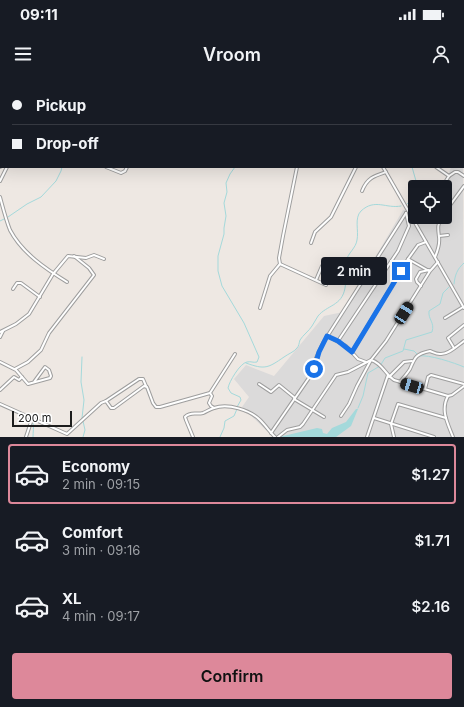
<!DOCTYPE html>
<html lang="en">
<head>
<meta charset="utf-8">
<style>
	:root { --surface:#171b24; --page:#242831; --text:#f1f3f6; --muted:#9ea1a6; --line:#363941; --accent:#dd889a }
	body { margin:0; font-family:Inter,sans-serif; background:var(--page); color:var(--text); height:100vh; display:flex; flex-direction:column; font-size:15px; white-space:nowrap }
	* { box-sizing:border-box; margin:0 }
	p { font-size:13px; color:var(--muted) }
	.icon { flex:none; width:22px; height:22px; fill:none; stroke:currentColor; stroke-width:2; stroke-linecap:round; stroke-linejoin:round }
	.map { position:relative; height:357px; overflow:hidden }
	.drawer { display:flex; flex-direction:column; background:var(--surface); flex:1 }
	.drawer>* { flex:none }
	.top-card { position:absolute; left:0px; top:0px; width:464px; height:88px; box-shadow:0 4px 16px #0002; display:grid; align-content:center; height:88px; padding:0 12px; background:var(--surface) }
	.controls { position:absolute; left:408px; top:100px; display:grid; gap:8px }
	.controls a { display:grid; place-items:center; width:44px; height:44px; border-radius:4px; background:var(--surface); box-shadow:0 4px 16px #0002; font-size:20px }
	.scale { position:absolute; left:12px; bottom:10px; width:60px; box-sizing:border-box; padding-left:4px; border:2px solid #1d1d1d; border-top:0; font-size:11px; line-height:14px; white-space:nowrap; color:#1d1d1d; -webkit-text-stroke:3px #fff; paint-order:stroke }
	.end { position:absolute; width:18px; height:18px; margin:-9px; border:5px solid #1a73e8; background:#fff; box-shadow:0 0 0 2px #fff }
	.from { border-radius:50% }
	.bubble { position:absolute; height:28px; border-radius:4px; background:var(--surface); box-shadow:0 4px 16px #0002; font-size:13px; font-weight:600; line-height:28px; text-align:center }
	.car { position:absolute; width:12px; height:24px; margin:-12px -6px; border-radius:5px; box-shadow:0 0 3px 1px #0007; background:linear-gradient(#222 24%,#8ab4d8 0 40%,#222 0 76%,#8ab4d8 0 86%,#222 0) }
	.top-card b { display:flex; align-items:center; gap:14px; height:38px; font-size:15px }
	.top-card b+b { border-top:1px solid var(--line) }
	.top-card i { width:10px; height:10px; background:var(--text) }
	ul { padding:7px 0 0; list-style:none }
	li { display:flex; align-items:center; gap:12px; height:60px; margin:0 8px 6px; padding:0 4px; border:2px solid transparent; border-radius:4px }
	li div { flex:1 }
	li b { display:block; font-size:15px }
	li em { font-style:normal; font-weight:600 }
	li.on { border-color:var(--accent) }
	li>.icon { width:36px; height:36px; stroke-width:1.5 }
	.primary-button { display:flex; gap:8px; margin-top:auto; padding:8px 12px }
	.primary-button a { flex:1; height:46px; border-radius:4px; background:var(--accent); color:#111; font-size:16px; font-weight:600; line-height:46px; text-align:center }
	.status { display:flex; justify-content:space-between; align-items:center; height:28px; padding:0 20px; background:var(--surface); direction:ltr }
	.status svg { height:11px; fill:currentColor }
	header { display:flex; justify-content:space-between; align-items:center; height:52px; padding:0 12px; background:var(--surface); font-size:18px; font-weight:600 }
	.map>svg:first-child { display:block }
</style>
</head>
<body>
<div class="status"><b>09:11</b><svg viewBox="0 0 49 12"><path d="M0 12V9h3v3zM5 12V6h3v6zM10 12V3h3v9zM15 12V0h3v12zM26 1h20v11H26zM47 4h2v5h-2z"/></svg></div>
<header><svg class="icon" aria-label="menu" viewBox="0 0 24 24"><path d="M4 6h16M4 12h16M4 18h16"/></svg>Vroom<svg class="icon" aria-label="person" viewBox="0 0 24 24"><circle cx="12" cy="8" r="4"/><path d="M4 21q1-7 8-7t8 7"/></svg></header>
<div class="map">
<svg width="464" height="357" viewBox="0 0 464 357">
	<rect width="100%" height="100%" fill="#eee8e3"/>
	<polygon fill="#dbdada" points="463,65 464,357 273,357 242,327 249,317 234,299 246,285 274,296 324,236 343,232 403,130 415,128 415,137 445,137 445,107 441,107 448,96 451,87 463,87"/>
	<polygon fill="#a4d9db" points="356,329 358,329 351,346 336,357 279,357 317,348 322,349 323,353 327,354 332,348 346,342"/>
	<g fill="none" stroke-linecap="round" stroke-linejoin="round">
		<g stroke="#a4d9db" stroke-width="1">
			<polyline points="100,1 100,0"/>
			<polyline points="452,1 452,0"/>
			<path d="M235,87L230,94L226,103L227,112L224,123L226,136L224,148V154L218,176V191L222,206L244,243L259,277L257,282C253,283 251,281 247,282C240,283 229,302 228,308L231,313L240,317L241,320L237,327"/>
			<polyline points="407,124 411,120 416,101 412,87"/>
			<polyline points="8,137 27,124 41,117 56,101 61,91 62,87"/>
			<polyline points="0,141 6,138"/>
			<path d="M454,204C455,195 457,189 464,183"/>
			<polyline points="404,269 414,271 417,274"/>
			<path d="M419,276C428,274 455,283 464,287"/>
			<path d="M246,283C265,290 268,288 284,277C288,274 294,272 297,268C299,266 299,263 300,260C303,255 309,251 312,246C314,243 316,239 318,236C327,225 342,226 345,208C347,200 345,190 346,181C348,173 356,168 357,160C359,151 354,138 361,131C375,118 386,129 401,126"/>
			<path d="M358,328L363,316L368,293L380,286L385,278L403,271L406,260L432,252C435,242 428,240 429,231L440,224L443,213L449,207"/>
			<polyline points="82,338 84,320 81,302 82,277"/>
			<polyline points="83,341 85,350 83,357"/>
			<path d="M33,342C34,347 33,352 33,357"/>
			<polyline points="220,357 224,348 225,341 234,336 237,329"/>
		</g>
		<defs>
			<g id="street">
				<polyline points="195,0 198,1"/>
				<polyline points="336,0 336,1"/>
				<polyline points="449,0 450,1"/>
				<polyline points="22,1 22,0"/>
				<polyline points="38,1 38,0"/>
				<polyline points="45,1 46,0"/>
				<polyline points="169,1 170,0"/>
				<polyline points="313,1 313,0"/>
				<polyline points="398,1 398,0"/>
				<polyline points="432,1 434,0"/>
				<polyline points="463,17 464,18"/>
				<polyline points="0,26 1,26"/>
				<polyline points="463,43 464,43"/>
				<polyline points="0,52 1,50"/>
				<polyline points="463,61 464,65"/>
				<polyline points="0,87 1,85"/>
				<polyline points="106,87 121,93 125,91 127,87"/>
				<polyline points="383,87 464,228"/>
				<polyline points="436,87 449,96"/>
				<polyline points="0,101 7,87"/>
				<polyline points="442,107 449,96 455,92 458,92 464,96"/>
				<path d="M362,111C367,98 374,96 386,92"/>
				<path d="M0,117C3,128 6,140 10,150C22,173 46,189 67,202"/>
				<polyline points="409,132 415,130"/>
				<polyline points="445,132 464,106"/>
				<polyline points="439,156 448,155"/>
				<polyline points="311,163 315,152 331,137 356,87"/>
				<path d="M435,177C438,170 440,164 439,157C438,148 437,145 442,137"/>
				<polyline points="408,179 429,191"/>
				<polyline points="280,184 326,205"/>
				<polyline points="316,200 322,186"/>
				<polyline points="421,206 417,202 416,199 420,192 429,190"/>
				<polyline points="13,209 17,203 21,203 40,217"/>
				<polyline points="260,228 270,196 280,184 279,178 283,156 297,87"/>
				<polyline points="445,238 463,227"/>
				<polyline points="0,252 16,244 29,234 53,194 68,176 86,178 94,175 104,179"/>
				<polyline points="327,256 346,266 358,279 366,282"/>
				<polyline points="0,257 3,251"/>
				<polyline points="338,261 398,171 409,146 406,133"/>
				<polyline points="454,268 448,258 464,245"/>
				<polyline points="352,272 408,179 418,165 426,162"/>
				<polyline points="0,282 16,290 28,304 50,298 51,296 49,290 45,287 34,302"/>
				<polyline points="15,289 28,282 41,270 49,253 94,195 89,188 74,176"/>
				<polyline points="389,297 404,282 412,281"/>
				<path d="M400,302C403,298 407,294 410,289C415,277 416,274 430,271C433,272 436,274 440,274C448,275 457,266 464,261"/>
				<polyline points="259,304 271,312 279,305 295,318"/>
				<polyline points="425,309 428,297 431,295 464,304"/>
				<polyline points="0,310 14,297 19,300 22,297"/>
				<polyline points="210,313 235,274"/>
				<path d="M448,316C440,330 448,344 453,357"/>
				<polyline points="294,319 324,337"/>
				<polyline points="106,321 139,299 143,299 146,306"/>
				<polyline points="0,324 67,354 101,323 106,321 111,328 114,328 144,306 147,307 153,323 156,327 160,327 210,313 212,316 209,323 211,326 214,328"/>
				<polyline points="341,336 349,324 357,306 371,280 386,261 430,191 438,182"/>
				<polyline points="374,338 434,357"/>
				<polyline points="271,353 313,292 316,278 323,263 406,133"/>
				<polyline points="26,357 32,339"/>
				<path d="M193,357L186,340L185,337C191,331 196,335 203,333C206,332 210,329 214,328C228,323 250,330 260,340C266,346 270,352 275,357"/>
				<path d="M278,357L287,350L300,347L303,344L336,295L348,292L371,280C382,283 385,294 394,300L448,316L452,315L464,306"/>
				<polyline points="367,357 388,295"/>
				<polyline points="394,357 391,344 398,324 446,338"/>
			</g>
		</defs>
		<use href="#street" stroke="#9e9e9e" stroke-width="4"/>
		<use href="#street" stroke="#fff" stroke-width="2"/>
	</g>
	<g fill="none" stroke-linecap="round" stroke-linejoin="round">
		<polyline stroke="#1a73e8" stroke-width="5" points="314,289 319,272 327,256 338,261 352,272 401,191"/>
	</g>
</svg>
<div class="controls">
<a><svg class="icon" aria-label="locate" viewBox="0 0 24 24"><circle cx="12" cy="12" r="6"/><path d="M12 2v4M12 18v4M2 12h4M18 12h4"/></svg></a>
</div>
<div class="scale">200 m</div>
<i class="end from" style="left:314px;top:289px"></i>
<i class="end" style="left:401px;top:191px"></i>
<div class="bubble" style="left:321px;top:177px;width:66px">2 min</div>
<i class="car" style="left:404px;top:233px;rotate:33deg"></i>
<i class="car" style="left:412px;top:306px;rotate:286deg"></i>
<div class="top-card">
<b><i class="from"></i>Pickup</b>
<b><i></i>Drop-off</b>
</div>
</div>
<section class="drawer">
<ul>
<li class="on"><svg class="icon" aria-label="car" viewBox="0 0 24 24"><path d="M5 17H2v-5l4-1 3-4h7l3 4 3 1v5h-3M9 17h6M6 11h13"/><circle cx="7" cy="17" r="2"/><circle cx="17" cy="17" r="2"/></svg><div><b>Economy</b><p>2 min · 09:15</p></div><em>$1.27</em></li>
<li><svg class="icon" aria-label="car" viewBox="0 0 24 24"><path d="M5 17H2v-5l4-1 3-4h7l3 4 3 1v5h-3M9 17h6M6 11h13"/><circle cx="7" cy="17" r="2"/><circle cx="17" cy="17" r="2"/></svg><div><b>Comfort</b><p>3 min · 09:16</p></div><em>$1.71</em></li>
<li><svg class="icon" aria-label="car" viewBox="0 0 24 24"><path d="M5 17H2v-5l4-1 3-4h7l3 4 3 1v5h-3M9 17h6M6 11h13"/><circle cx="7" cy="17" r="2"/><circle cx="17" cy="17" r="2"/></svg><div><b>XL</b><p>4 min · 09:17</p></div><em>$2.16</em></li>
</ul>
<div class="primary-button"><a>Confirm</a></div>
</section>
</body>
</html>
